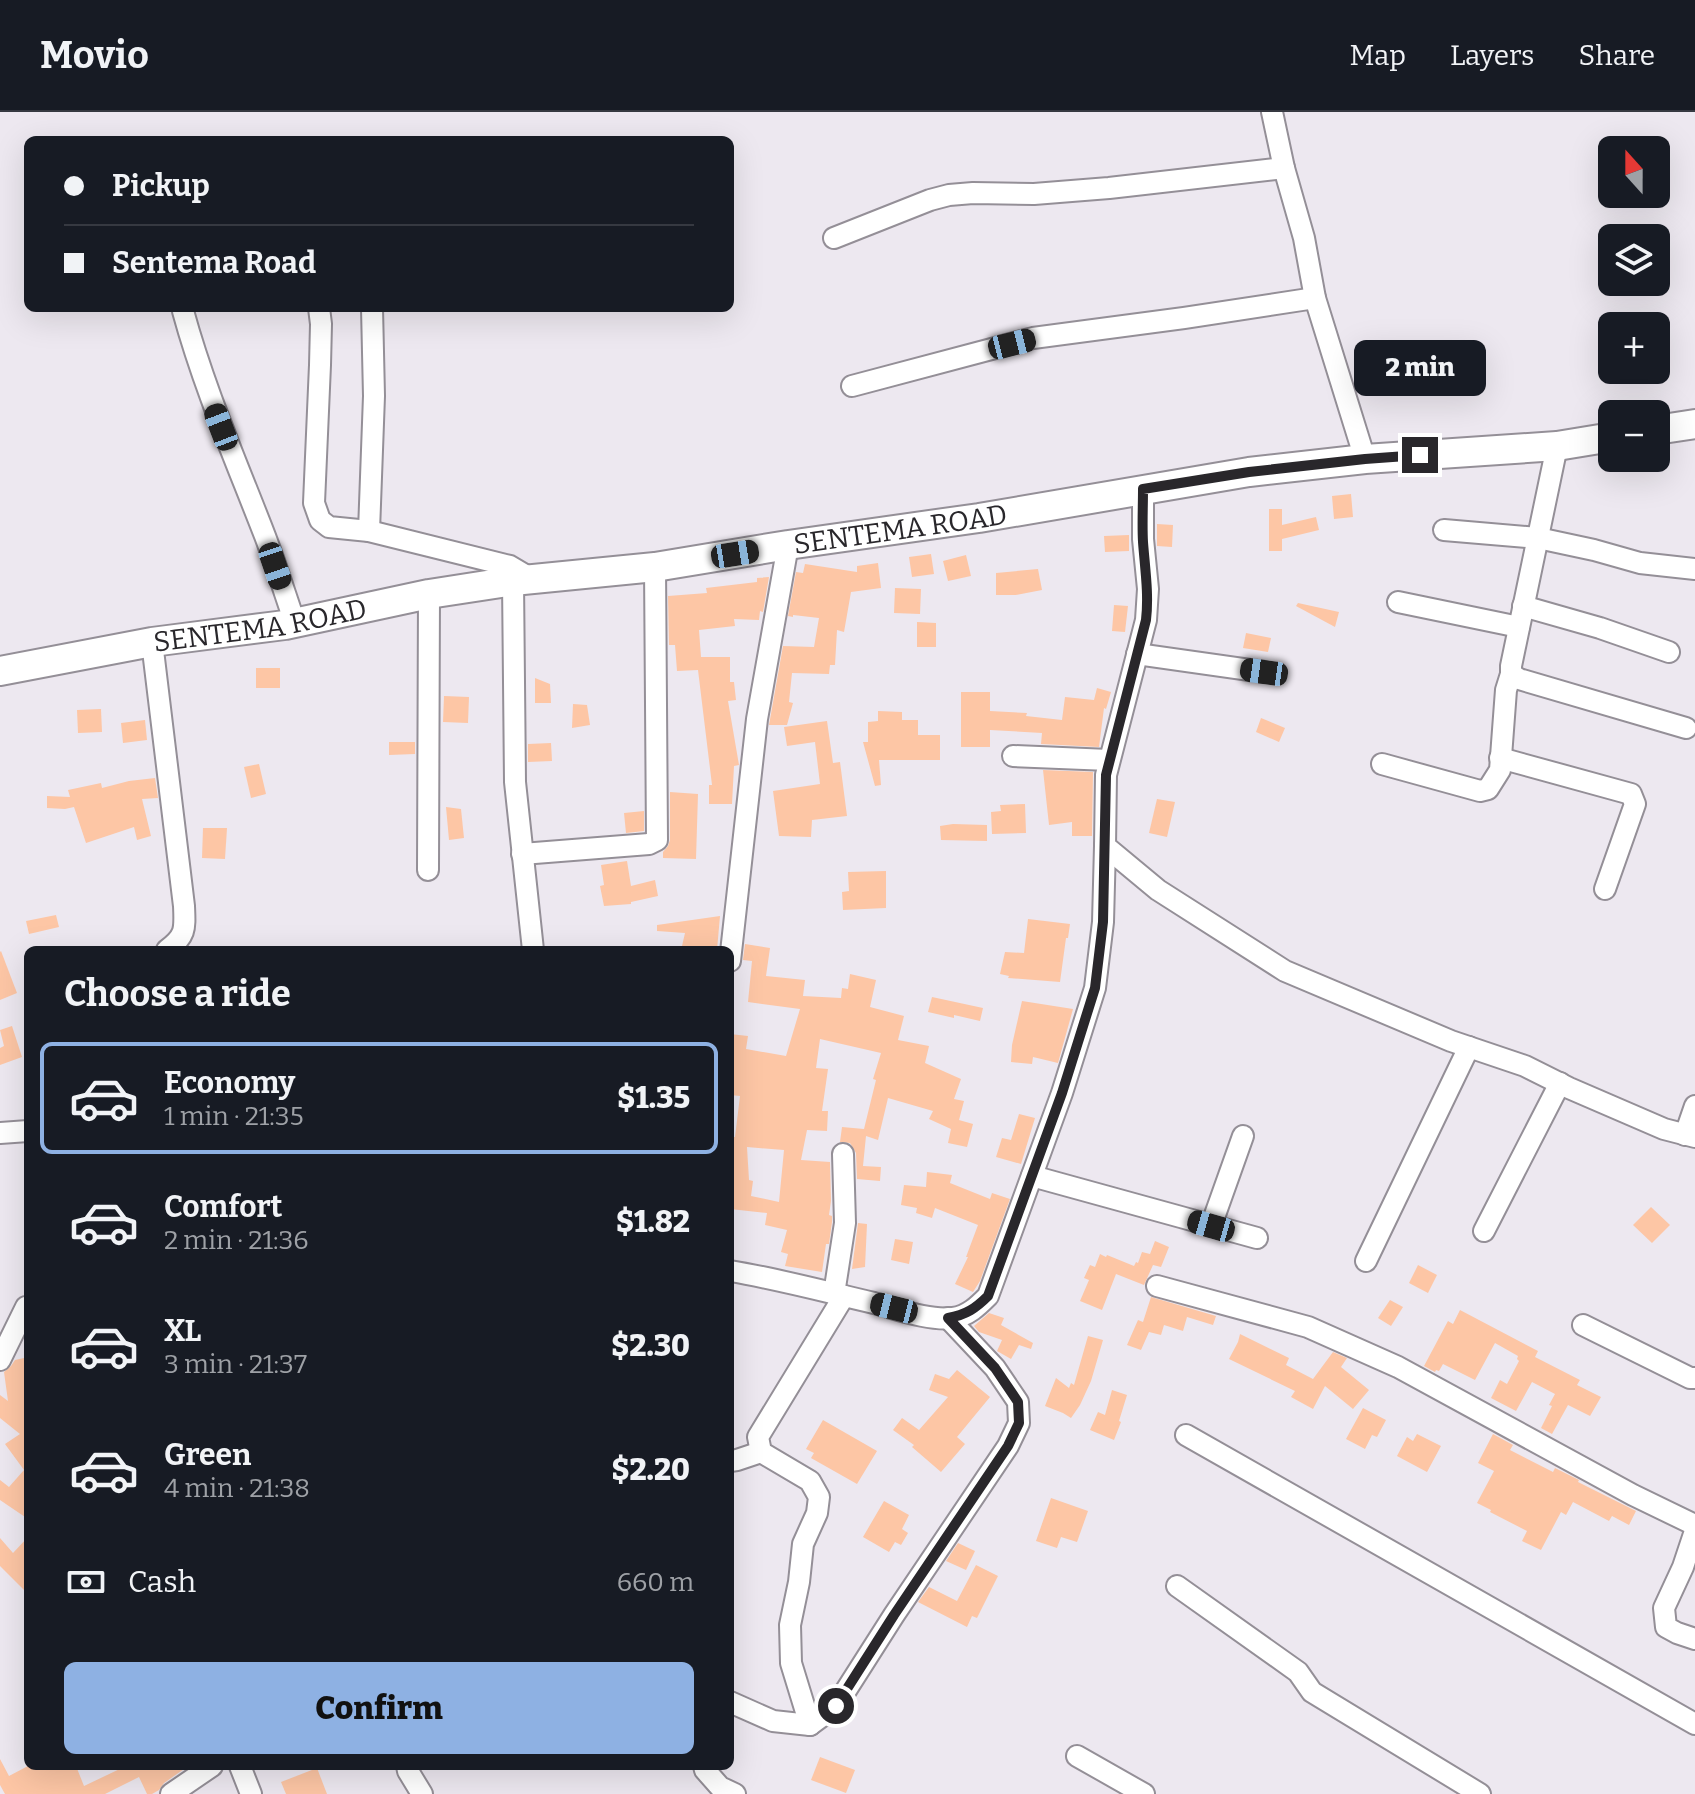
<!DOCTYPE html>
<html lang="en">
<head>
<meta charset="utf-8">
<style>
	:root { --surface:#171b24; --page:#20242c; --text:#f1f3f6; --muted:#9ea1a6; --line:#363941; --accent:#8eb1e3 }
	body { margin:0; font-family:Bitter,serif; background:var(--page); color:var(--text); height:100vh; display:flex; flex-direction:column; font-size:30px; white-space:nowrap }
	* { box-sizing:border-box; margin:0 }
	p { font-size:26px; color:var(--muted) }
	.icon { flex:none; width:44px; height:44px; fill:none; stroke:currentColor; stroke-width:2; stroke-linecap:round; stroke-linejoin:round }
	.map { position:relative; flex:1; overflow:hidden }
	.details { position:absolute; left:24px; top:834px; width:710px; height:824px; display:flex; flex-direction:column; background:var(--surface); border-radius:12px; box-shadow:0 8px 32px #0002 }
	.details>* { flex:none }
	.hud { position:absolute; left:24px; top:24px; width:710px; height:176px; border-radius:12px; box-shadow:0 8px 32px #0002; display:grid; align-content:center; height:176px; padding:0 40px; background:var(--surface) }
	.needle { width:52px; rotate:339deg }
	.fabs { position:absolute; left:1598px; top:24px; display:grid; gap:16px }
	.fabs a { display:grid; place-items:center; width:72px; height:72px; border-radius:12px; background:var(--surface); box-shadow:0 8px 32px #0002; font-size:40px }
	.end { position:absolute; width:36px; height:36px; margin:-18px; border:10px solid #29272b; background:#fff; box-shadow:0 0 0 4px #fff }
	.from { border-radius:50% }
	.bubble { position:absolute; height:56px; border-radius:12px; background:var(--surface); box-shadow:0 8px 32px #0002; font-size:26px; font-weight:800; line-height:56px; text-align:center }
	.car { position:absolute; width:24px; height:48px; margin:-24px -12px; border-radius:10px; box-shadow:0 0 6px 2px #0007; background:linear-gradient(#222 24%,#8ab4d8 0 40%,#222 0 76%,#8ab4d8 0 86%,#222 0) }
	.hud b { display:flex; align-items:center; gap:28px; height:76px; font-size:30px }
	.hud b+b { border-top:2px solid var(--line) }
	.hud i { width:20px; height:20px; background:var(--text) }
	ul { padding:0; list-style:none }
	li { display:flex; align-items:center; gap:24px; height:112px; margin:0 16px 12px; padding:0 24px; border:4px solid transparent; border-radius:12px }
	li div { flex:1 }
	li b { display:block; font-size:30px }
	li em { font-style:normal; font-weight:800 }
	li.on { border-color:var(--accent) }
	li>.icon { width:72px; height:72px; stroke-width:1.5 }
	h2 { padding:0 40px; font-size:36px; line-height:96px }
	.pay { display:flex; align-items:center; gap:20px; height:88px; padding:0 40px; font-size:30px }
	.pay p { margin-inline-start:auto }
	.button { display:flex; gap:16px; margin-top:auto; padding:16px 40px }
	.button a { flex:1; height:92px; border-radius:12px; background:var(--accent); color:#111; font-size:32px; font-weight:800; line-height:92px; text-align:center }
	header { display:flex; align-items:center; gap:48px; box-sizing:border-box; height:112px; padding:0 40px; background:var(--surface); border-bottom:2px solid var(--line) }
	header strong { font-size:38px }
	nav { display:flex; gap:44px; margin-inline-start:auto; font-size:28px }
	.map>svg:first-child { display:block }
</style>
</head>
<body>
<header>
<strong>Movio</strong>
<nav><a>Map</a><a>Layers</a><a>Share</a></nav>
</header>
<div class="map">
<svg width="1695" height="1682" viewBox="0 0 1695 1682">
	<rect width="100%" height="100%" fill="#ede8f0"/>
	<g fill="#fdc6a5" fill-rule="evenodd">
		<polygon points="1351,382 1353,405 1334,407 1332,384"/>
		<polygon points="1269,397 1282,397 1282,413 1316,405 1319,418 1282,427 1282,439 1269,439"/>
		<polygon points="1157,412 1173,413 1172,435 1157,434"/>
		<polygon points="1129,423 1129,439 1105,440 1104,424"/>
		<polygon points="931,442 934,462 912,465 909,445"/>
		<polygon points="966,443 971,464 948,469 943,449"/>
		<polygon points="878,451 881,476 851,480 844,520 837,518 835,553 830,553 829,562 792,561 789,590 793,591 787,613 769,613 783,534 814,535 819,506 793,503 793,505 788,504 796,460 803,461 805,452 857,460 857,454"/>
		<polygon points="1038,457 1042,478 1016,483 996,483 996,461"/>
		<polygon points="769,465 763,500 760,499 759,508 734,507 735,514 699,518 701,545 730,545 730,570 734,570 736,588 728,589 739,653 734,654 732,692 709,692 709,673 712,673 698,558 677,559 675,533 669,533 668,484 707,481 706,476 757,470 757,466"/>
		<polygon points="895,476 921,477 920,502 894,501"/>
		<polygon points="1298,491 1339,500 1335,515 1296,494"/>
		<polygon points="1114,493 1128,494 1125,520 1112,519"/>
		<polygon points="917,510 936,511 936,535 917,535"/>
		<polygon points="1246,521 1271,526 1268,540 1243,536"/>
		<rect x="256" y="556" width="24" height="20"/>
		<polygon points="535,566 550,572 551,591 535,591"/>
		<polygon points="1097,576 1111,580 1106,597 1104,596 1099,635 1041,632 1042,621 990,618 990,635 961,635 961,580 990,580 990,599 1027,601 1026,604 1062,608 1065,585 1094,588"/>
		<polygon points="444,584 469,585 468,611 443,610"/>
		<polygon points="573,592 587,593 590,613 572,616"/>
		<polygon points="101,597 102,620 78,621 77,598"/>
		<polygon points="878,599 902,600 902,608 918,608 918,623 940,623 940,648 879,648 881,673 875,674 863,630 868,630 868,610 878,609"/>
		<polygon points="1261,606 1285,616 1279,630 1256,620"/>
		<polygon points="145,608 147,628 123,631 121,611"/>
		<polygon points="827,609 833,651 840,650 847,704 812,708 811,725 779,724 773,679 820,672 815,630 787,634 784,615"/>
		<polygon points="389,630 415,630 415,642 389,643"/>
		<polygon points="551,631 552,649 528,650 528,632"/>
		<polygon points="259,652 266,682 251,686 244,655"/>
		<polygon points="1043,658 1093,660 1092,724 1072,724 1072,710 1049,713"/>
		<polygon points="155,666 158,686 142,687 151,724 137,728 134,715 86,731 74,695 65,697 47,696 47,684 70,685 68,678 101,671 102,676 129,669"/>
		<polygon points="670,680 698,682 696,747 663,746 663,740 668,734 670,728"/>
		<polygon points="1157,687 1175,690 1167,725 1149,721"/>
		<polygon points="1025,692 1026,721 992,722 991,700 1001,699 1000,693"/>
		<polygon points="446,695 461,697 464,726 449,728"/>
		<polygon points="644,699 644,719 626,721 624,701"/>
		<polygon points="953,712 987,713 987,729 941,728 940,714"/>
		<polygon points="203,716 227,716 225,747 202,746"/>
		<polygon points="627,749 631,774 655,768 658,784 631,790 631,792 604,794 600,774 604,773 601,753"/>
		<polygon points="886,759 886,796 843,798 842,780 849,779 848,760"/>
		<polygon points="56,803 59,815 29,822 26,809"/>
		<polygon points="720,804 717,838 690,838 691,836 682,834 685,821 657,819 657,813"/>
		<polygon points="1028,807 1070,812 1068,826 1066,826 1060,870 1008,866 1009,864 1000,862 1005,840 1024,841"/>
		<path d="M745,832L770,836L766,864L805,868L803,884L841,886L842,876L848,877L850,862L876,868L870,895L904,904L898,928L929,934L925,951L961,967L954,987L964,989L959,1008L973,1012L967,1035L948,1031L951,1017L929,1007L933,999L888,986L878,1028L866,1024L863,1054L881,1055L880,1069L857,1067L856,1041L850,1031L840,1030L842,1015L864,1017L876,968L873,967L881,941L820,927L816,956L828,957L822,999H828L827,1019L807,1018L801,1048L830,1050L831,1089L829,1103L832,1104V1110L829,1132H826L822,1160L785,1154L788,1142L781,1140L787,1118L765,1113L767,1101L730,1097V1025H735L740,984L730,983V922L748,924L746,937L786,944L800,897L748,890L752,849L743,848ZM747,1035L784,1038L779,1090L751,1084L753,1069L749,1068Z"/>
		<polygon points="1,839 17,881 0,888 0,840"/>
		<polygon points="932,885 983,896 980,909 954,903 954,906 928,900"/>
		<polygon points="1022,889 1073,897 1058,951 1033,945 1032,952 1011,950 1012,933"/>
		<polygon points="12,914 22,945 0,953 0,936 4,934 0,918"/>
		<polygon points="1019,1002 1035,1006 1021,1052 996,1045 1002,1026 1011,1028"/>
		<polygon points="927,1060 952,1063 950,1071 990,1087 992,1081 1010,1087 980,1169 973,1180 955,1172 968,1145 966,1145 978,1113 935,1096 932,1106 916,1101 917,1096 901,1093 904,1073 926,1075"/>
		<polygon points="1651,1095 1670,1113 1652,1131 1633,1113"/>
		<polygon points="858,1111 867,1112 865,1155 852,1157"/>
		<polygon points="895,1127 913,1130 909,1152 891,1148"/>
		<polygon points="1155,1129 1169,1135 1161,1155 1153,1153 1144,1173 1116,1162 1102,1198 1080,1189 1089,1168 1084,1166 1090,1153 1095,1155 1100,1142 1106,1145 1107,1143 1134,1154 1136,1150 1138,1151 1142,1140 1150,1142"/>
		<polygon points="1418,1153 1437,1163 1428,1181 1409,1171"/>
		<polygon points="1151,1185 1216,1204 1213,1213 1187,1205 1183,1219 1164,1213 1161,1223 1149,1220 1141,1238 1127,1233 1138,1208 1143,1210"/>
		<polygon points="1390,1188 1403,1195 1391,1214 1378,1206"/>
		<polygon points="1460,1198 1538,1239 1535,1245 1580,1268 1577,1273 1601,1285 1590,1304 1568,1293 1552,1322 1541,1316 1552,1294 1549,1293 1555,1282 1532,1270 1516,1299 1491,1286 1500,1268 1507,1272 1519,1249 1517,1247 1518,1244 1495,1231 1475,1268 1443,1252 1439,1259 1436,1258 1435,1260 1424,1254 1448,1209 1453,1212"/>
		<polygon points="989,1201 1004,1206 1001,1213 1033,1231 1031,1237 1019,1233 1011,1247 997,1239 1002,1228 979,1220 974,1214"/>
		<polygon points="1240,1222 1289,1246 1286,1253 1313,1267 1333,1240 1347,1246 1341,1255 1369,1278 1353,1297 1325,1274 1313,1297 1291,1285 1295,1279 1229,1247 1238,1230"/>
		<polygon points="1088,1224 1103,1228 1091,1269 1080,1293 1071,1306 1063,1301 1045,1294 1056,1266 1069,1276 1071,1271 1074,1273"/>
		<polygon points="24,1246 26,1262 28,1262 28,1407 0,1388 0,1368 9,1375 24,1358 5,1332 20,1322 0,1306 0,1283 8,1289 4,1260 11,1254 15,1248"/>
		<polygon points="957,1258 990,1285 957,1325 965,1332 941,1360 912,1335 914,1333 893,1318 902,1306 919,1318 948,1285 929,1278 935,1262 949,1267"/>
		<polygon points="1112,1278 1127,1283 1119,1309 1121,1310 1114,1328 1090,1318 1098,1300 1105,1303"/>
		<polygon points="1363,1296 1386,1308 1377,1325 1372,1323 1365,1337 1346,1327"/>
		<polygon points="823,1308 877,1339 857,1372 811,1346 814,1341 806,1337"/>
		<polygon points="1417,1322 1441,1334 1427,1360 1397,1344 1407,1325 1413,1329"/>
		<polygon points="1493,1322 1513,1333 1510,1338 1553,1360 1555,1356 1579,1368 1578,1370 1636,1399 1629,1413 1612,1404 1609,1409 1573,1390 1566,1403 1561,1400 1541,1438 1522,1429 1527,1419 1490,1400 1491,1398 1477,1391 1494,1359 1478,1351"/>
		<polygon points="1051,1386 1088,1399 1077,1430 1061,1425 1057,1436 1036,1429"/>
		<polygon points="884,1389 909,1403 902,1417 908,1421 901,1433 895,1430 889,1440 863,1425"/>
		<polygon points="28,1425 28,1482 0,1454 0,1426 13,1441"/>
		<polygon points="958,1431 975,1439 966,1458 946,1449"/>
		<polygon points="976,1453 998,1464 977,1506 972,1504 967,1515 918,1490 929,1475 957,1489"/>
		<polygon points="820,1645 855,1658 846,1681 811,1668"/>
		<polygon points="0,1647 9,1664 28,1654 76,1654 84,1674 126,1654 182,1654 184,1657 164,1671 159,1678 152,1682 147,1682 139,1665 105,1682 5,1682 0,1673"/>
		<polygon points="317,1656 327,1682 286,1682 281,1670"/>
	</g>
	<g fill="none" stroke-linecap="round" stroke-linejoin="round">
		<defs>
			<g id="minor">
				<polyline points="1272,0 1284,56 1304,126 1315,186 1365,347"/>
				<polyline points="834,126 930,88 949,83 973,81 1034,82 1109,76 1284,56"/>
				<path d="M184,196L183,199C204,276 236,349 265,424C276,453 285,482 295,511"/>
				<polyline points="319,196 321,212 320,253 314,391 320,408 329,415 369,419 510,454 532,467"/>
				<polyline points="852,274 1033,226 1184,206 1315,186"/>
				<polyline points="1557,334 1511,554 1511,562 1519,567 1686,616"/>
				<polyline points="1143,377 1143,427 1148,477 1146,508 1106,663 1105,734 1158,778 1285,859 1451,929 1525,954 1569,976 1664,1017 1695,1025"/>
				<polyline points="1444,418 1538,426 1594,438 1640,451 1695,457"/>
				<polyline points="369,419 374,284 372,196"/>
				<polyline points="513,469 515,670 533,838"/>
				<polyline points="1398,490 1519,515"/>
				<polyline points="1523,494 1600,516 1669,540"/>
				<path d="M152,530L184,794C185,817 186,824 167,838"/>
				<polyline points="1137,542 1264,560"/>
				<polyline points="1013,644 1109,648"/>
				<polyline points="1500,646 1631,682 1635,692 1605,777"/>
				<polyline points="1382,652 1480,679 1488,677 1500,658 1506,578 1511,562"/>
				<polyline points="522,742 649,732 657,728 655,455"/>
				<polyline points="428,758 429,482"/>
				<polyline points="730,849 757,607 788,433"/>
				<polyline points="0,1021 28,1019"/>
				<polyline points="1685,1023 1695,994"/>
				<polyline points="1032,1064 1257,1126"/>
				<polyline points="1211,1114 1243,1024"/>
				<polyline points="1484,1119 1560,971"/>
				<polyline points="1366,1149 1469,935"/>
				<path d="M730,1159C779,1167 826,1180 874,1191C897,1197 929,1209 953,1206C968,1204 978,1194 988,1184L1062,981L1095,876L1103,810L1105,734"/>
				<polyline points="1157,1174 1308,1215 1398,1255 1633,1383 1695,1413"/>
				<polyline points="834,1182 845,1111 843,1042"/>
				<polyline points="1583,1213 1690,1266 1695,1266"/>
				<polyline points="0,1248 26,1195 28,1195"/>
				<polyline points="1186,1323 1695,1612"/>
				<polyline points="730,1349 737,1348 761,1340"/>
				<polyline points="1695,1419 1683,1455 1664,1496 1666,1515 1677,1521 1695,1527"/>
				<polyline points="1177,1474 1298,1560 1312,1580 1480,1682"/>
				<polyline points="730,1590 773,1609 810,1613 836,1594 894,1503 1008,1334 1019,1311 1018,1290 995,1256 948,1206"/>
				<polyline points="810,1613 791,1551 790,1513 799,1470 803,1432 817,1401 819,1385 810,1369 761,1340 758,1325 844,1184"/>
				<polyline points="1077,1644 1144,1682"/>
				<polyline points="240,1654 251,1682"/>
				<polyline points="407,1654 408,1659 422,1682"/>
				<polyline points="704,1654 705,1658 720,1675 735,1682"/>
				<polyline points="171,1682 212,1654"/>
			</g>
			<g id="secondary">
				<polyline points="1656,318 1695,312"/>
				<path id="s1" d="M0,559L152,530L285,513L429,482L513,469L655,455L788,433L979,406L1249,360L1365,347L1557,334L1612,325"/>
			</g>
		</defs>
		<use href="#minor" stroke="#948f97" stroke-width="24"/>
		<use href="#secondary" stroke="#948f97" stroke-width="32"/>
		<use href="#minor" stroke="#fff" stroke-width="20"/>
		<use href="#secondary" stroke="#fff" stroke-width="28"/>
	</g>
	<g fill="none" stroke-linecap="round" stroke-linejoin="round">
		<path stroke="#29272b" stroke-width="10" d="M836,1594L894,1503L1008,1334L1019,1311L1018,1290L995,1256L948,1206C966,1203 976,1196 988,1184L1062,981L1095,876L1103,810L1106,663L1146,508C1149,482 1145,457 1143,430C1142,413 1143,395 1143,377L1249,360L1365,347L1420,343"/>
	</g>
	<g text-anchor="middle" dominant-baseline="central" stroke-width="7" stroke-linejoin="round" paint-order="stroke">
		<g font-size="28" fill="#29272b" stroke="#fff">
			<text stroke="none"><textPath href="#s1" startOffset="912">SENTEMA ROAD</textPath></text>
			<text stroke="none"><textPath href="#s1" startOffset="264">SENTEMA ROAD</textPath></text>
		</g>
	</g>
</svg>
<div class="fabs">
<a><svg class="needle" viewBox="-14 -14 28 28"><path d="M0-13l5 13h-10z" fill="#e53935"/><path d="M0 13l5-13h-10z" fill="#9ea1a6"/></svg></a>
<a><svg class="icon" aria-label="layers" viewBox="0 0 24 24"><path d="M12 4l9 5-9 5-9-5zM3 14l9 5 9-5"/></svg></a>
<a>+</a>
<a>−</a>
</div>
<i class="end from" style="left:836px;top:1594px"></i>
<i class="end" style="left:1420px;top:343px"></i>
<div class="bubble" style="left:1354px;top:228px;width:132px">2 min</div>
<i class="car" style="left:1012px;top:232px;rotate:76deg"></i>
<i class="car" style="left:221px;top:315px;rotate:339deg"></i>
<i class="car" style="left:735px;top:442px;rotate:81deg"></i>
<i class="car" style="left:275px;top:454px;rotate:161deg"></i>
<i class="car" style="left:1264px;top:560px;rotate:278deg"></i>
<i class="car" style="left:1211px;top:1114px;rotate:286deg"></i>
<i class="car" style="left:894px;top:1196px;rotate:284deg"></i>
<div class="hud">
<b><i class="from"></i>Pickup</b>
<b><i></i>Sentema Road</b>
</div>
<section class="details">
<h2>Choose a ride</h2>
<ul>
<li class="on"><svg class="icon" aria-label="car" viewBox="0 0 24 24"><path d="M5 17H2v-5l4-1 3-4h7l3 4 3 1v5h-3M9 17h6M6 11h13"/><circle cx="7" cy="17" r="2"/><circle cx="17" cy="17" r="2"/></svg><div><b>Economy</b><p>1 min · 21:35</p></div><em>$1.35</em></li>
<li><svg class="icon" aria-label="car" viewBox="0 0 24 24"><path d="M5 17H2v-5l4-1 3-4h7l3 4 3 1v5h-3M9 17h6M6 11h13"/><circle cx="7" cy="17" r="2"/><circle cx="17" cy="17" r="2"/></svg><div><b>Comfort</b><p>2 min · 21:36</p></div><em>$1.82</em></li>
<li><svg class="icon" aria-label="car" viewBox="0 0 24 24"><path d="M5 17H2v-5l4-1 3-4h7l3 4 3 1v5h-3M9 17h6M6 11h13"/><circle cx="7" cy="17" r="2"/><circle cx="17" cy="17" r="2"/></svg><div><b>XL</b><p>3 min · 21:37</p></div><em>$2.30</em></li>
<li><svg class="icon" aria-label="car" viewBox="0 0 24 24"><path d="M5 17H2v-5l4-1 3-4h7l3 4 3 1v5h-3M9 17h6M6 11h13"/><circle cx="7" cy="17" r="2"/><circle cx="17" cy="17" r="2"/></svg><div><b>Green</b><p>4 min · 21:38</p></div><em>$2.20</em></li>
</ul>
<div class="pay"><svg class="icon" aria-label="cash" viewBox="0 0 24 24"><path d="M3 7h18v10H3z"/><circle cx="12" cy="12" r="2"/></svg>Cash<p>660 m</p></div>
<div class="button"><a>Confirm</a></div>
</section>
</div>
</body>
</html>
